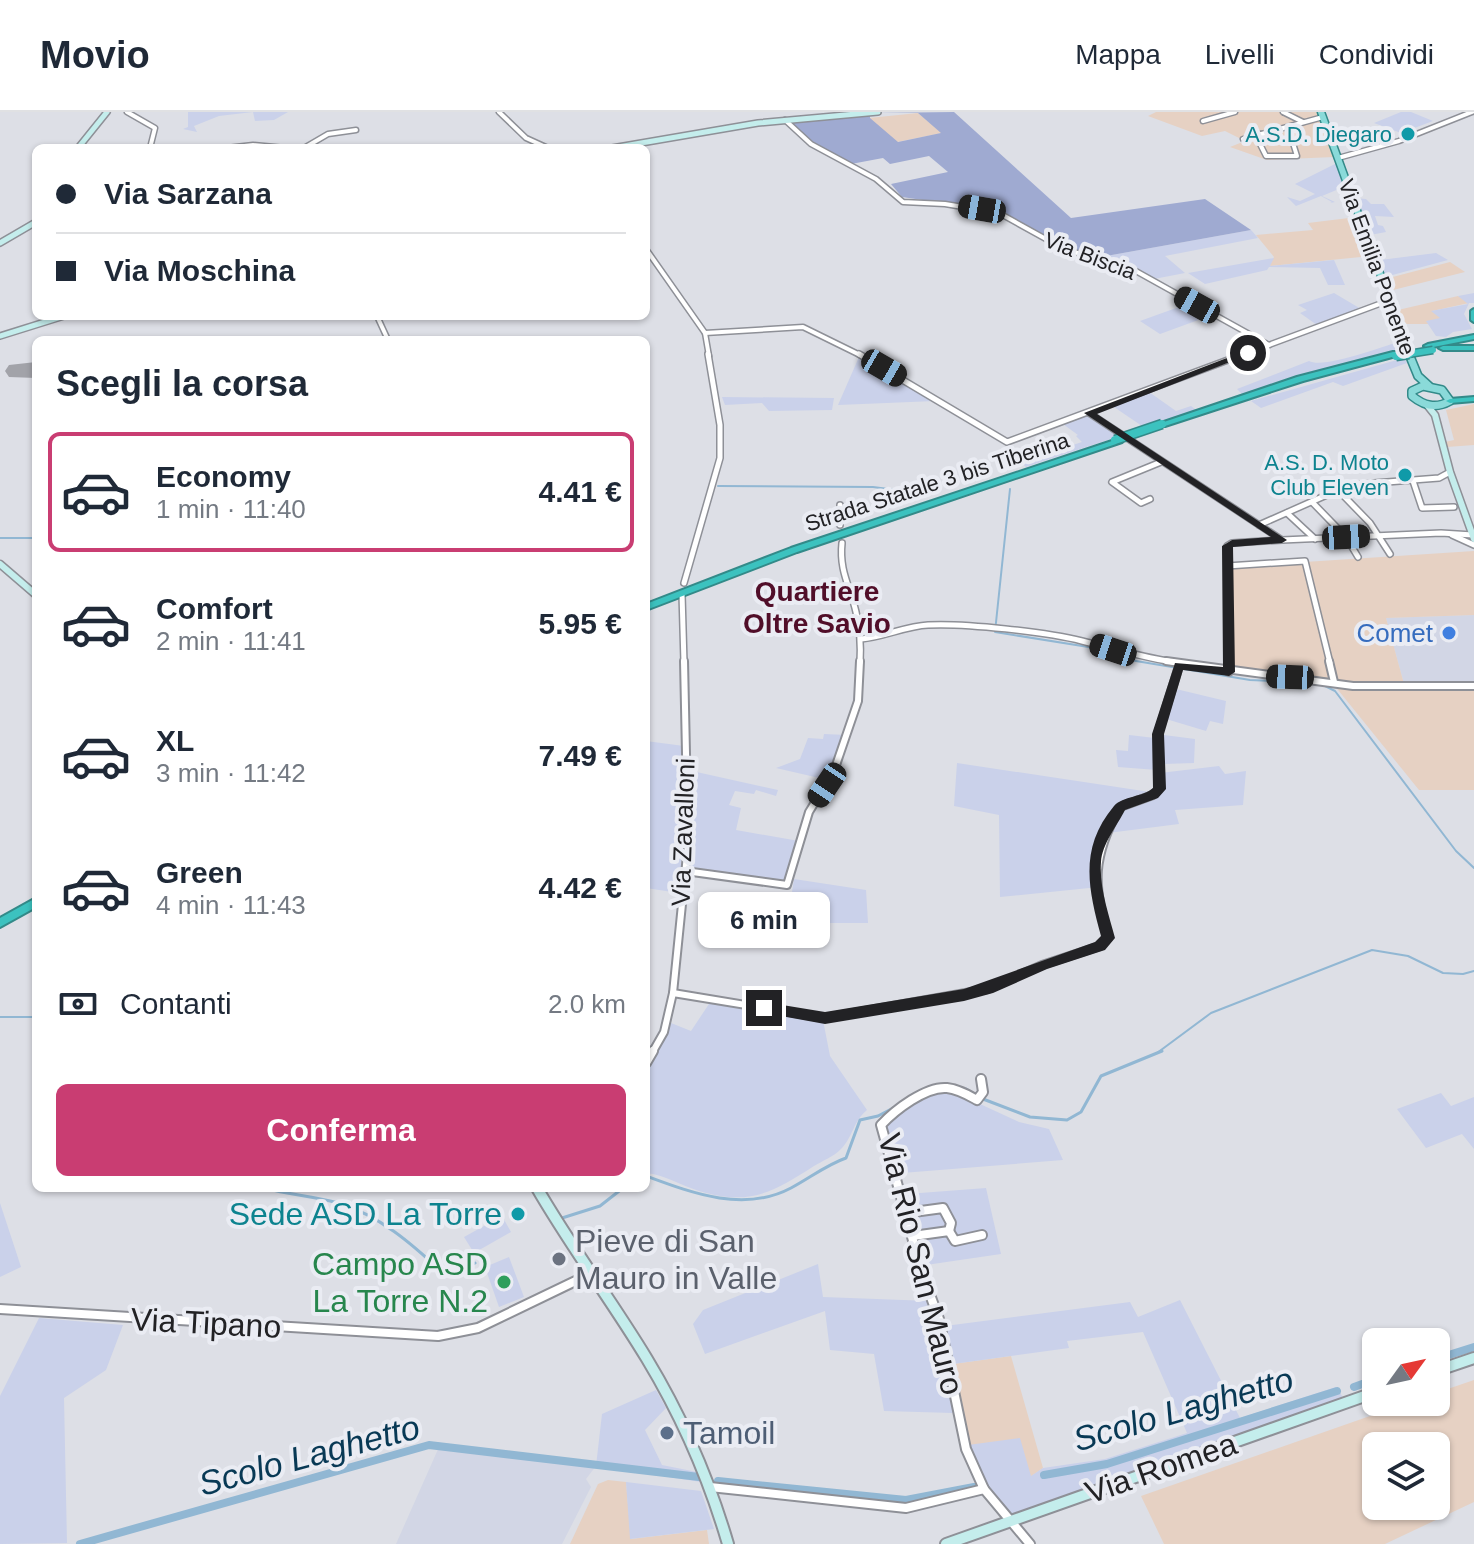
<!DOCTYPE html>
<html lang="it">
<head>
<meta charset="utf-8">
<style>
	:root { --surface:#fff; --page:#f6f6f7; --text:#1f2937; --muted:#747a83; --line:#e0e1e3; --accent:#c93d72 }
	body { margin:0; font-family:Helvetica,sans-serif; background:var(--page); color:var(--text); height:100vh; display:flex; flex-direction:column; font-size:30px; white-space:nowrap }
	* { box-sizing:border-box; margin:0 }
	p { font-size:26px; color:var(--muted) }
	.icon { flex:none; width:44px; height:44px; fill:none; stroke:currentColor; stroke-width:2; stroke-linecap:round; stroke-linejoin:round }
	.map { position:relative; flex:1; overflow:hidden }
	.details { position:absolute; left:32px; top:224px; width:618px; height:856px; display:flex; flex-direction:column; background:var(--surface); border-radius:12px; box-shadow:0 2px 6px #0004 }
	.details>* { flex:none }
	.banner { position:absolute; left:32px; top:32px; width:618px; height:176px; border-radius:12px; box-shadow:0 2px 6px #0004; display:grid; align-content:center; height:176px; padding:0 24px; background:var(--surface) }
	.needle { width:52px; rotate:57deg }
	.fabs { position:absolute; left:1362px; top:1216px; display:grid; gap:16px }
	.fabs a { display:grid; place-items:center; width:88px; height:88px; border-radius:12px; background:var(--surface); box-shadow:0 2px 6px #0004; font-size:40px }
	.end { position:absolute; width:36px; height:36px; margin:-18px; border:10px solid #222225; background:#fff; box-shadow:0 0 0 4px #fff }
	.from { border-radius:50% }
	.bubble { position:absolute; height:56px; border-radius:12px; background:var(--surface); box-shadow:0 2px 6px #0004; font-size:26px; font-weight:600; line-height:56px; text-align:center }
	.car { position:absolute; width:24px; height:48px; margin:-24px -12px; border-radius:10px; box-shadow:0 0 6px 2px #0007; background:linear-gradient(#222 24%,#8ab4d8 0 40%,#222 0 76%,#8ab4d8 0 86%,#222 0) }
	.banner b { display:flex; align-items:center; gap:28px; height:76px; font-size:30px }
	.banner b+b { border-top:2px solid var(--line) }
	.banner i { width:20px; height:20px; background:var(--text) }
	ul { padding:0; list-style:none }
	li { display:flex; align-items:center; gap:24px; height:120px; margin:0 16px 12px; padding:0 8px; border:4px solid transparent; border-radius:12px }
	li div { flex:1 }
	li b { display:block; font-size:30px }
	li em { font-style:normal; font-weight:600 }
	li.current { border-color:var(--accent) }
	li>.icon { width:72px; height:72px; stroke-width:1.5 }
	h2 { padding:0 24px; font-size:36px; line-height:96px }
	.pay { display:flex; align-items:center; gap:20px; height:88px; padding:0 24px; font-size:30px }
	.pay p { margin-inline-start:auto }
	.cta { display:flex; gap:16px; margin-top:auto; padding:16px 24px }
	.cta a { flex:1; height:92px; border-radius:12px; background:var(--accent); color:#fff; font-size:32px; font-weight:600; line-height:92px; text-align:center }
	header { display:flex; align-items:center; gap:48px; box-sizing:border-box; height:112px; padding:0 40px; background:var(--surface); border-bottom:2px solid var(--line) }
	header strong { font-size:38px }
	nav { display:flex; gap:44px; margin-inline-start:auto; font-size:28px }
	.map>svg:first-child { display:block }
</style>
</head>
<body>
<header>
<strong>Movio</strong>
<nav><a>Mappa</a><a>Livelli</a><a>Condividi</a></nav>
</header>
<div class="map">
<svg width="1474" height="1432" viewBox="0 0 1474 1432">
	<rect width="100%" height="100%" fill="#dddfe6"/>
	<g fill="#d2d6e5">
		<polygon points="1474,503 1474,569 1404,572 1386,506"/>
		<polygon points="439,1335 447,1335 596,1354 586,1367 591,1375 562,1432 396,1432"/>
	</g>
	<g fill="#e6d1c3" fill-rule="evenodd">
		<polygon points="1156,0 1318,0 1334,45 1267,48 1230,35 1245,29 1225,19 1202,24 1148,4"/>
		<polygon points="918,1 942,21 897,30 869,6"/>
		<polygon points="1357,105 1371,144 1269,154 1274,145 1256,123 1313,118 1308,111"/>
		<polygon points="1450,150 1465,160 1389,179 1385,167"/>
		<polygon points="1458,184 1469,191 1432,199 1441,206 1428,212 1402,212 1398,198"/>
		<polygon points="1474,292 1474,333 1447,335 1445,330 1454,328 1446,298"/>
		<polygon points="1474,439 1474,503 1386,506 1404,572 1474,569 1474,678 1419,678 1330,568 1223,561 1226,455"/>
		<polygon points="1011,1244 1043,1356 1030,1365 968,1333 953,1252"/>
		<path d="M1474,1268V1390L1385,1432H1164L1141,1384L1410,1290H1436V1281ZM1376,1334H1436V1394H1376Z"/>
		<polygon points="608,1368 626,1370 631,1427 707,1418 709,1432 570,1432 598,1372"/>
	</g>
	<g fill="#cad1ea">
		<polygon points="188,0 288,0 274,8 255,9 253,0 219,4 194,14 197,20 183,17 188,15"/>
		<polygon points="1401,0 1411,0 1433,9 1401,21 1374,11"/>
		<polygon points="1337,51 1346,74 1322,84 1335,90 1330,91 1332,90 1321,84 1296,94 1287,85 1300,89 1315,82 1295,72"/>
		<polygon points="1354,86 1366,87 1371,92 1384,92 1394,105 1375,104 1378,113 1383,114 1386,120 1370,123"/>
		<polygon points="1251,118 1258,126 1165,144 1185,161 1154,167 1095,146"/>
		<polygon points="1436,141 1448,148 1385,165 1380,148"/>
		<polygon points="1274,146 1270,154 1334,148 1345,173 1328,173 1320,156 1269,155 1267,158 1205,172 1188,161"/>
		<polygon points="1334,181 1361,197 1317,213 1300,201 1307,198 1298,193"/>
		<polygon points="1474,181 1474,191 1469,191 1464,202 1472,217 1453,220 1446,225 1436,224 1426,209 1440,206 1431,199 1468,192 1458,184"/>
		<polygon points="1190,191 1212,203 1160,222 1140,209"/>
		<path d="M1399,230L1402,237L1291,265L1243,283L1237,277L1309,249C1324,257 1380,235 1399,230Z"/>
		<polygon points="859,245 935,289 838,293"/>
		<polygon points="1404,246 1407,251 1343,274 1333,270 1261,296 1251,289"/>
		<polygon points="1149,280 1176,299 1191,294 1196,298 1145,316 1111,293"/>
		<polygon points="722,285 834,286 832,298 769,299 762,291 725,293"/>
		<polygon points="1088,302 1120,324 1026,355 1021,350 1082,330 1076,324 1078,323 1063,312"/>
		<polygon points="1176,577 1226,589 1223,612 1210,609 1206,619 1166,607"/>
		<polygon points="824,622 847,623 828,668 776,656 800,647 808,626 823,627"/>
		<polygon points="1129,623 1155,626 1157,658 1118,655 1116,638 1128,639"/>
		<polygon points="1164,623 1195,627 1194,651 1164,652"/>
		<polygon points="646,629 684,634 685,703 679,781 646,776"/>
		<polygon points="957,651 1150,680 1156,678 1160,661 1219,654 1225,662 1246,659 1243,693 1175,698 1179,712 1108,721 1100,738 1099,775 1000,785 999,703 954,694"/>
		<polygon points="692,659 778,678 776,684 756,678 754,682 735,679 729,693 741,696 736,718 799,729 786,773 688,758"/>
		<polygon points="794,767 866,778 868,811 709,811 708,794 790,793"/>
		<path d="M711,889L823,908L830,944L867,998C853,1009 853,1026 840,1038C833,1045 822,1049 814,1054C772,1081 749,1094 699,1079C680,1073 665,1063 646,1061V957L671,911L691,919Z"/>
		<polygon points="944,980 954,980 1019,1010 1049,1017 1063,1048 902,1061 887,1015 889,1007 932,983"/>
		<polygon points="1441,981 1451,994 1474,985 1474,1037 1462,1022 1426,1036 1397,997"/>
		<polygon points="986,1076 1001,1142 926,1153 907,1082"/>
		<polygon points="0,1091 21,1155 0,1165"/>
		<polygon points="502,1104 511,1120 474,1141 464,1125"/>
		<polygon points="509,1145 524,1185 499,1195 485,1155"/>
		<polygon points="818,1152 823,1185 930,1189 938,1212 953,1301 884,1299 874,1242 830,1238 825,1199 705,1242 693,1212 703,1198"/>
		<polygon points="1180,1188 1240,1306 1336,1275 1344,1287 1017,1402 1008,1401 985,1371 968,1333 1020,1326 1031,1364 1043,1356 1105,1347 1187,1321 1143,1220 1067,1229 1069,1236 953,1252 945,1214 1130,1190 1138,1205"/>
		<polygon points="39,1206 123,1213 106,1258 64,1286 67,1431 0,1432 0,1284"/>
		<polygon points="656,1278 666,1296 645,1318 662,1353 697,1360 701,1370 596,1354 602,1302"/>
		<polygon points="626,1370 701,1379 714,1417 630,1427"/>
	</g>
	<polygon fill="#9faad1" points="954,0 1071,106 1205,87 1251,118 1095,146 1035,120 1004,100 902,85 891,72 948,60 929,44 890,52 883,46 851,52 804,26 789,10 870,2 870,6 898,30 941,21 918,1 876,1"/>
	<g fill="none" stroke-linecap="round" stroke-linejoin="round">
		<g stroke="#91b7d3" stroke-width="2">
			<polyline points="718,374 873,375 927,382"/>
			<polyline points="1010,377 995,520 1101,537 1130,548 1250,568 1313,571"/>
			<polyline points="0,426 36,426"/>
			<polyline points="1323,573 1335,579 1456,739 1474,756"/>
			<polyline points="0,905 36,905"/>
			<polyline points="1157,941 1211,901 1372,838 1408,844 1443,861 1463,862 1474,859"/>
		</g>
		<g stroke="#91b7d3" stroke-width="3">
			<polyline points="966,977 977,984"/>
			<polyline points="983,987 1030,1005 1067,1008 1081,1000 1101,964 1162,939"/>
			<path d="M646,1064C692,1081 744,1101 791,1076C810,1066 826,1053 846,1046L860,1008L878,1004L897,994"/>
			<path d="M265,1076C289,1083 314,1084 338,1091C379,1103 412,1132 442,1160L461,1158L475,1151"/>
			<polyline points="562,1106 600,1094 623,1076"/>
		</g>
		<g stroke="#91b7d3" stroke-width="8">
			<polyline points="1436,1247 1474,1235"/>
			<polyline points="1354,1275 1376,1267"/>
			<polyline points="1044,1363 1107,1352 1337,1279"/>
			<polyline points="718,1369 906,1388 974,1375"/>
			<polyline points="80,1432 429,1333 699,1365"/>
		</g>
		<polygon fill="#a2a3a9" fill-rule="evenodd" points="36,250 36,266 9,265 5,259 9,253"/>
		<defs>
			<g id="street-far3">
				<polyline points="127,0 155,16 150,36"/>
				<polyline points="499,0 526,26 548,36"/>
				<polyline points="1283,0 1303,10"/>
				<polyline points="785,8 811,32 876,67 903,90 945,92 999,101 1064,137 1134,158 1269,233"/>
				<polyline points="1203,9 1235,0"/>
				<polyline points="1256,24 1266,44 1297,44 1292,28 1268,26 1261,22"/>
				<polyline points="1243,27 1323,5"/>
				<polyline points="227,36 253,33 285,36"/>
				<polyline points="304,36 328,22 356,18"/>
				<polyline points="1338,46 1399,29 1472,0"/>
				<polyline points="646,137 705,221 709,244"/>
				<polyline points="377,204 388,228"/>
				<polyline points="705,221 803,215 862,244"/>
				<polyline points="1239,244 1390,188"/>
			</g>
			<g id="street-far2">
				<polyline points="859,242 1007,330 1244,242"/>
				<polyline points="1089,301 1282,428 1441,421 1473,423"/>
				<polyline points="1413,369 1422,396 1454,395"/>
				<polyline points="1361,372 1439,366 1450,360"/>
				<polyline points="1150,387 1141,391 1112,370 1161,350"/>
				<polyline points="1312,390 1346,425 1358,445"/>
				<polyline points="840,393 840,413"/>
				<polyline points="1287,401 1315,427"/>
				<polyline points="1259,413 1338,378 1370,411 1390,442"/>
				<polyline points="1452,423 1474,433"/>
				<path d="M842,431C839,459 850,474 856,500C860,517 861,534 860,551"/>
				<polyline points="1227,454 1227,434 1232,431 1282,428"/>
				<polyline points="684,471 720,346 720,313 708,242"/>
				<polyline points="682,482 684,551"/>
				<path d="M861,527C884,525 906,514 928,513C965,511 1046,520 1082,529C1116,537 1144,546 1179,551"/>
				<polyline points="1229,551 1227,454 1305,449 1330,551"/>
			</g>
			<g id="street-far1">
				<polyline points="1166,549 1353,574 1474,574"/>
				<polyline points="1229,549 1229,560"/>
				<polyline points="1329,549 1334,570"/>
				<polyline points="685,759 787,773 809,700 834,659 858,589 860,549"/>
				<path d="M673,881L825,906L988,877L1042,853L1100,834L1108,826C1093,772 1092,745 1120,695L1153,683L1159,677L1158,622L1179,554"/>
				<polyline points="652,941 664,920 673,881 688,733 684,549"/>
			</g>
			<g id="street">
				<polyline points="646,951 653,939"/>
				<path d="M981,967L983,980L977,988C968,983 958,977 947,976C926,974 895,998 881,1013L922,1161L939,1207L966,1337L984,1377L1030,1432"/>
				<polyline points="906,1101 943,1096 951,1111 949,1119"/>
				<polyline points="913,1124 949,1119 955,1129 982,1123"/>
				<polyline points="0,1197 438,1224 478,1216 590,1162"/>
				<polyline points="710,1375 906,1396 984,1377"/>
			</g>
			<g id="secondary-far2">
				<polyline points="78,36 107,0"/>
				<polyline points="612,36 758,11 878,0"/>
				<polyline points="0,131 36,110"/>
				<polyline points="0,224 64,204"/>
			</g>
			<g id="secondary-far1">
				<polyline points="1427,293 1435,303 1450,360 1474,427"/>
				<polyline points="0,452 36,483"/>
			</g>
			<g id="secondary">
				<path d="M537,1076C571,1135 612,1189 647,1247C682,1305 709,1367 728,1432"/>
				<polyline points="1436,1259 1474,1246"/>
				<polyline points="946,1432 1376,1280"/>
			</g>
			<polyline id="primary-far1" points="1321,0 1410,244"/>
			<g id="primary">
				<polyline points="1409,242 1418,264 1429,274"/>
				<path d="M1423,274L1442,278L1450,289C1436,297 1424,294 1412,284V279Z"/>
			</g>
			<g id="highway">
				<polygon points="1474,197 1474,210 1471,208 1471,199"/>
				<polygon points="1474,223 1474,227 1428,236 1424,234 1428,232"/>
				<polygon points="1474,234 1474,238 1443,238 1439,236 1443,234"/>
				<polygon points="1393,240 1396,240 1396,244 1303,269 1165,314 1162,314 1158,312 1297,265"/>
				<polygon points="1474,285 1474,289 1450,291 1446,289 1450,287"/>
				<polygon points="1115,328 1118,328 1122,330 797,440 646,498 646,492 791,436"/>
				<polygon points="36,786 36,795 0,815 0,806"/>
			</g>
		</defs>
		<use href="#street-far3" stroke="#8e9097" stroke-width="7"/>
		<use href="#street-far2" stroke="#8e9097" stroke-width="8"/>
		<use href="#street-far1" stroke="#8e9097" stroke-width="10"/>
		<use href="#street" stroke="#8e9097" stroke-width="12"/>
		<use href="#secondary-far2" stroke="#8e9097" stroke-width="8"/>
		<use href="#secondary-far1" stroke="#8e9097" stroke-width="9"/>
		<use href="#secondary" stroke="#8e9097" stroke-width="14"/>
		<use href="#primary-far1" stroke="#338a89" stroke-width="9"/>
		<use href="#primary" stroke="#338a89" stroke-width="10"/>
		<use href="#highway" stroke="#338a89" stroke-width="4"/>
		<use href="#street-far3" stroke="#fff" stroke-width="4"/>
		<use href="#street-far2" stroke="#fff" stroke-width="5"/>
		<use href="#street-far1" stroke="#fff" stroke-width="6"/>
		<use href="#street" stroke="#fff" stroke-width="8"/>
		<use href="#secondary-far2" stroke="#c4edec" stroke-width="5"/>
		<use href="#secondary-far1" stroke="#c4edec" stroke-width="6"/>
		<use href="#secondary" stroke="#c4edec" stroke-width="10"/>
		<use href="#primary-far1" stroke="#8adad9" stroke-width="6"/>
		<use href="#primary" stroke="#8adad9" stroke-width="7"/>
		<use href="#highway" fill="#3cc2bf" fill-rule="evenodd"/>
		<defs>
			<polyline id="highway-bridge-far1" points="1396,244 1433,238"/>
			<g id="highway-bridge">
				<polyline points="1396,244 1409,242"/>
				<polyline points="1115,328 1162,312"/>
			</g>
		</defs>
		<use href="#highway-bridge-far1" stroke="#338a89" stroke-width="9" stroke-linecap="butt"/>
		<use href="#highway-bridge" stroke="#338a89" stroke-width="11" stroke-linecap="butt"/>
		<use href="#highway-bridge-far1" stroke="#3cc2bf" stroke-width="6"/>
		<use href="#highway-bridge" stroke="#3cc2bf" stroke-width="8"/>
	</g>
	<path fill="#222225" d="M1245,239L1253,241L1097,302L1287,428L1282,431L1233,435L1235,560L1229,564L1183,558L1164,622L1166,677L1158,686L1125,698C1117,714 1102,732 1101,750C1099,775 1109,803 1115,826L1105,838L1047,857L993,881L964,889L825,912L759,900L757,896L764,890L825,900L964,877L1095,830L1101,824C1088,776 1079,736 1114,694C1123,684 1143,685 1153,676L1152,622L1175,551L1223,555L1222,434L1232,428L1271,425L1084,301Z"/>
	<g fill="#0f9aa8" stroke="#eaecf3" stroke-width="3">
		<circle cx="1408" cy="22" r="8"/>
		<circle cx="1405" cy="363" r="8"/>
		<circle cx="518" cy="1102" r="8"/>
	</g>
	<circle fill="#3f7fe0" stroke="#eaecf3" stroke-width="3" cx="1449" cy="521" r="8"/>
	<circle fill="#6b7280" stroke="#eaecf3" stroke-width="3" cx="559" cy="1147" r="8"/>
	<circle fill="#2e9e5b" stroke="#eaecf3" stroke-width="3" cx="504" cy="1170" r="8"/>
	<circle fill="#5c6f8a" stroke="#eaecf3" stroke-width="3" cx="667" cy="1321" r="8"/>
	<g text-anchor="middle" dominant-baseline="central" stroke-width="8" stroke-linejoin="round" paint-order="stroke">
		<g font-size="22" fill="#0d838f" stroke="#eaecf3" text-anchor="end">
			<text x="1392" y="22">A.S.D. Diegaro</text>
			<text x="1389" y="350">A.S. D. Moto<tspan x="1389" dy="25">Club Eleven</tspan></text>
		</g>
		<g font-size="22" fill="#222225" stroke="#eaecf3">
			<text transform="translate(1090 144) rotate(21)">Via Biscia</text>
			<text transform="translate(1377 155) rotate(70)">Via Emilia Ponente</text>
			<text transform="translate(937 370) rotate(-18)">Strada Statale 3 bis Tiberina</text>
		</g>
		<g font-size="26" fill="#366cbe" stroke="#eaecf3" text-anchor="end">
			<text x="1433" y="521">Comet</text>
		</g>
		<g font-size="26" fill="#222225" stroke="#eaecf3">
			<text transform="translate(683 720) rotate(-88)">Via Zavalloni</text>
		</g>
		<g font-size="28" font-weight="bold" fill="#510e29" stroke="#eaecf3">
			<text x="817" y="479">Quartiere<tspan x="817" dy="32">Oltre Savio</tspan></text>
		</g>
		<g font-size="32" fill="#0d838f" stroke="#eaecf3" text-anchor="end">
			<text x="502" y="1102">Sede ASD La Torre</text>
		</g>
		<g font-size="32" fill="#5b616d" stroke="#eaecf3" text-anchor="start">
			<text x="575" y="1129">Pieve di San<tspan x="575" dy="37">Mauro in Valle</tspan></text>
		</g>
		<g font-size="32" fill="#27864d" stroke="#eaecf3" text-anchor="end">
			<text x="488" y="1152">Campo ASD<tspan x="488" dy="37">La Torre N.2</tspan></text>
		</g>
		<g font-size="32" fill="#222225" stroke="#eaecf3">
			<text transform="translate(921 1152) rotate(76)">Via Rio San Mauro</text>
			<text transform="translate(206 1211) rotate(3)">Via Tipano</text>
			<text transform="translate(1161 1356) rotate(-19)">Via Romea</text>
		</g>
		<g font-size="32" fill="#4e5e75" stroke="#eaecf3" text-anchor="start">
			<text x="683" y="1321">Tamoil</text>
		</g>
		<g font-size="34" font-style="italic" fill="#083955" stroke="#eaecf3">
			<text transform="translate(1183 1297) rotate(-16)">Scolo Laghetto</text>
			<text transform="translate(309 1343) rotate(-15)">Scolo Laghetto</text>
		</g>
	</g>
</svg>
<div class="fabs">
<a><svg class="needle" viewBox="-14 -14 28 28"><path d="M0-13l5 13h-10z" fill="#e53935"/><path d="M0 13l5-13h-10z" fill="#747a83"/></svg></a>
<a><svg class="icon" aria-label="layers" viewBox="0 0 24 24"><path d="M12 4l9 5-9 5-9-5zM3 14l9 5 9-5"/></svg></a>
</div>
<i class="end from" style="left:1248px;top:241px"></i>
<i class="end" style="left:764px;top:896px"></i>
<div class="bubble" style="left:698px;top:780px;width:132px">6 min</div>
<i class="car" style="left:982px;top:97px;rotate:280deg"></i>
<i class="car" style="left:1197px;top:193px;rotate:299deg"></i>
<i class="car" style="left:884px;top:256px;rotate:120deg"></i>
<i class="car" style="left:1346px;top:425px;rotate:87deg"></i>
<i class="car" style="left:1113px;top:538px;rotate:288deg"></i>
<i class="car" style="left:1290px;top:565px;rotate:272deg"></i>
<i class="car" style="left:827px;top:673px;rotate:214deg"></i>
<div class="banner">
<b><i class="from"></i>Via Sarzana</b>
<b><i></i>Via Moschina</b>
</div>
<section class="details">
<h2>Scegli la corsa</h2>
<ul>
<li class="current"><svg class="icon" aria-label="car" viewBox="0 0 24 24"><path d="M5 17H2v-5l4-1 3-4h7l3 4 3 1v5h-3M9 17h6M6 11h13"/><circle cx="7" cy="17" r="2"/><circle cx="17" cy="17" r="2"/></svg><div><b>Economy</b><p>1 min · 11:40</p></div><em>4.41 €</em></li>
<li><svg class="icon" aria-label="car" viewBox="0 0 24 24"><path d="M5 17H2v-5l4-1 3-4h7l3 4 3 1v5h-3M9 17h6M6 11h13"/><circle cx="7" cy="17" r="2"/><circle cx="17" cy="17" r="2"/></svg><div><b>Comfort</b><p>2 min · 11:41</p></div><em>5.95 €</em></li>
<li><svg class="icon" aria-label="car" viewBox="0 0 24 24"><path d="M5 17H2v-5l4-1 3-4h7l3 4 3 1v5h-3M9 17h6M6 11h13"/><circle cx="7" cy="17" r="2"/><circle cx="17" cy="17" r="2"/></svg><div><b>XL</b><p>3 min · 11:42</p></div><em>7.49 €</em></li>
<li><svg class="icon" aria-label="car" viewBox="0 0 24 24"><path d="M5 17H2v-5l4-1 3-4h7l3 4 3 1v5h-3M9 17h6M6 11h13"/><circle cx="7" cy="17" r="2"/><circle cx="17" cy="17" r="2"/></svg><div><b>Green</b><p>4 min · 11:43</p></div><em>4.42 €</em></li>
</ul>
<div class="pay"><svg class="icon" aria-label="cash" viewBox="0 0 24 24"><path d="M3 7h18v10H3z"/><circle cx="12" cy="12" r="2"/></svg>Contanti<p>2.0 km</p></div>
<div class="cta"><a>Conferma</a></div>
</section>
</div>
</body>
</html>
